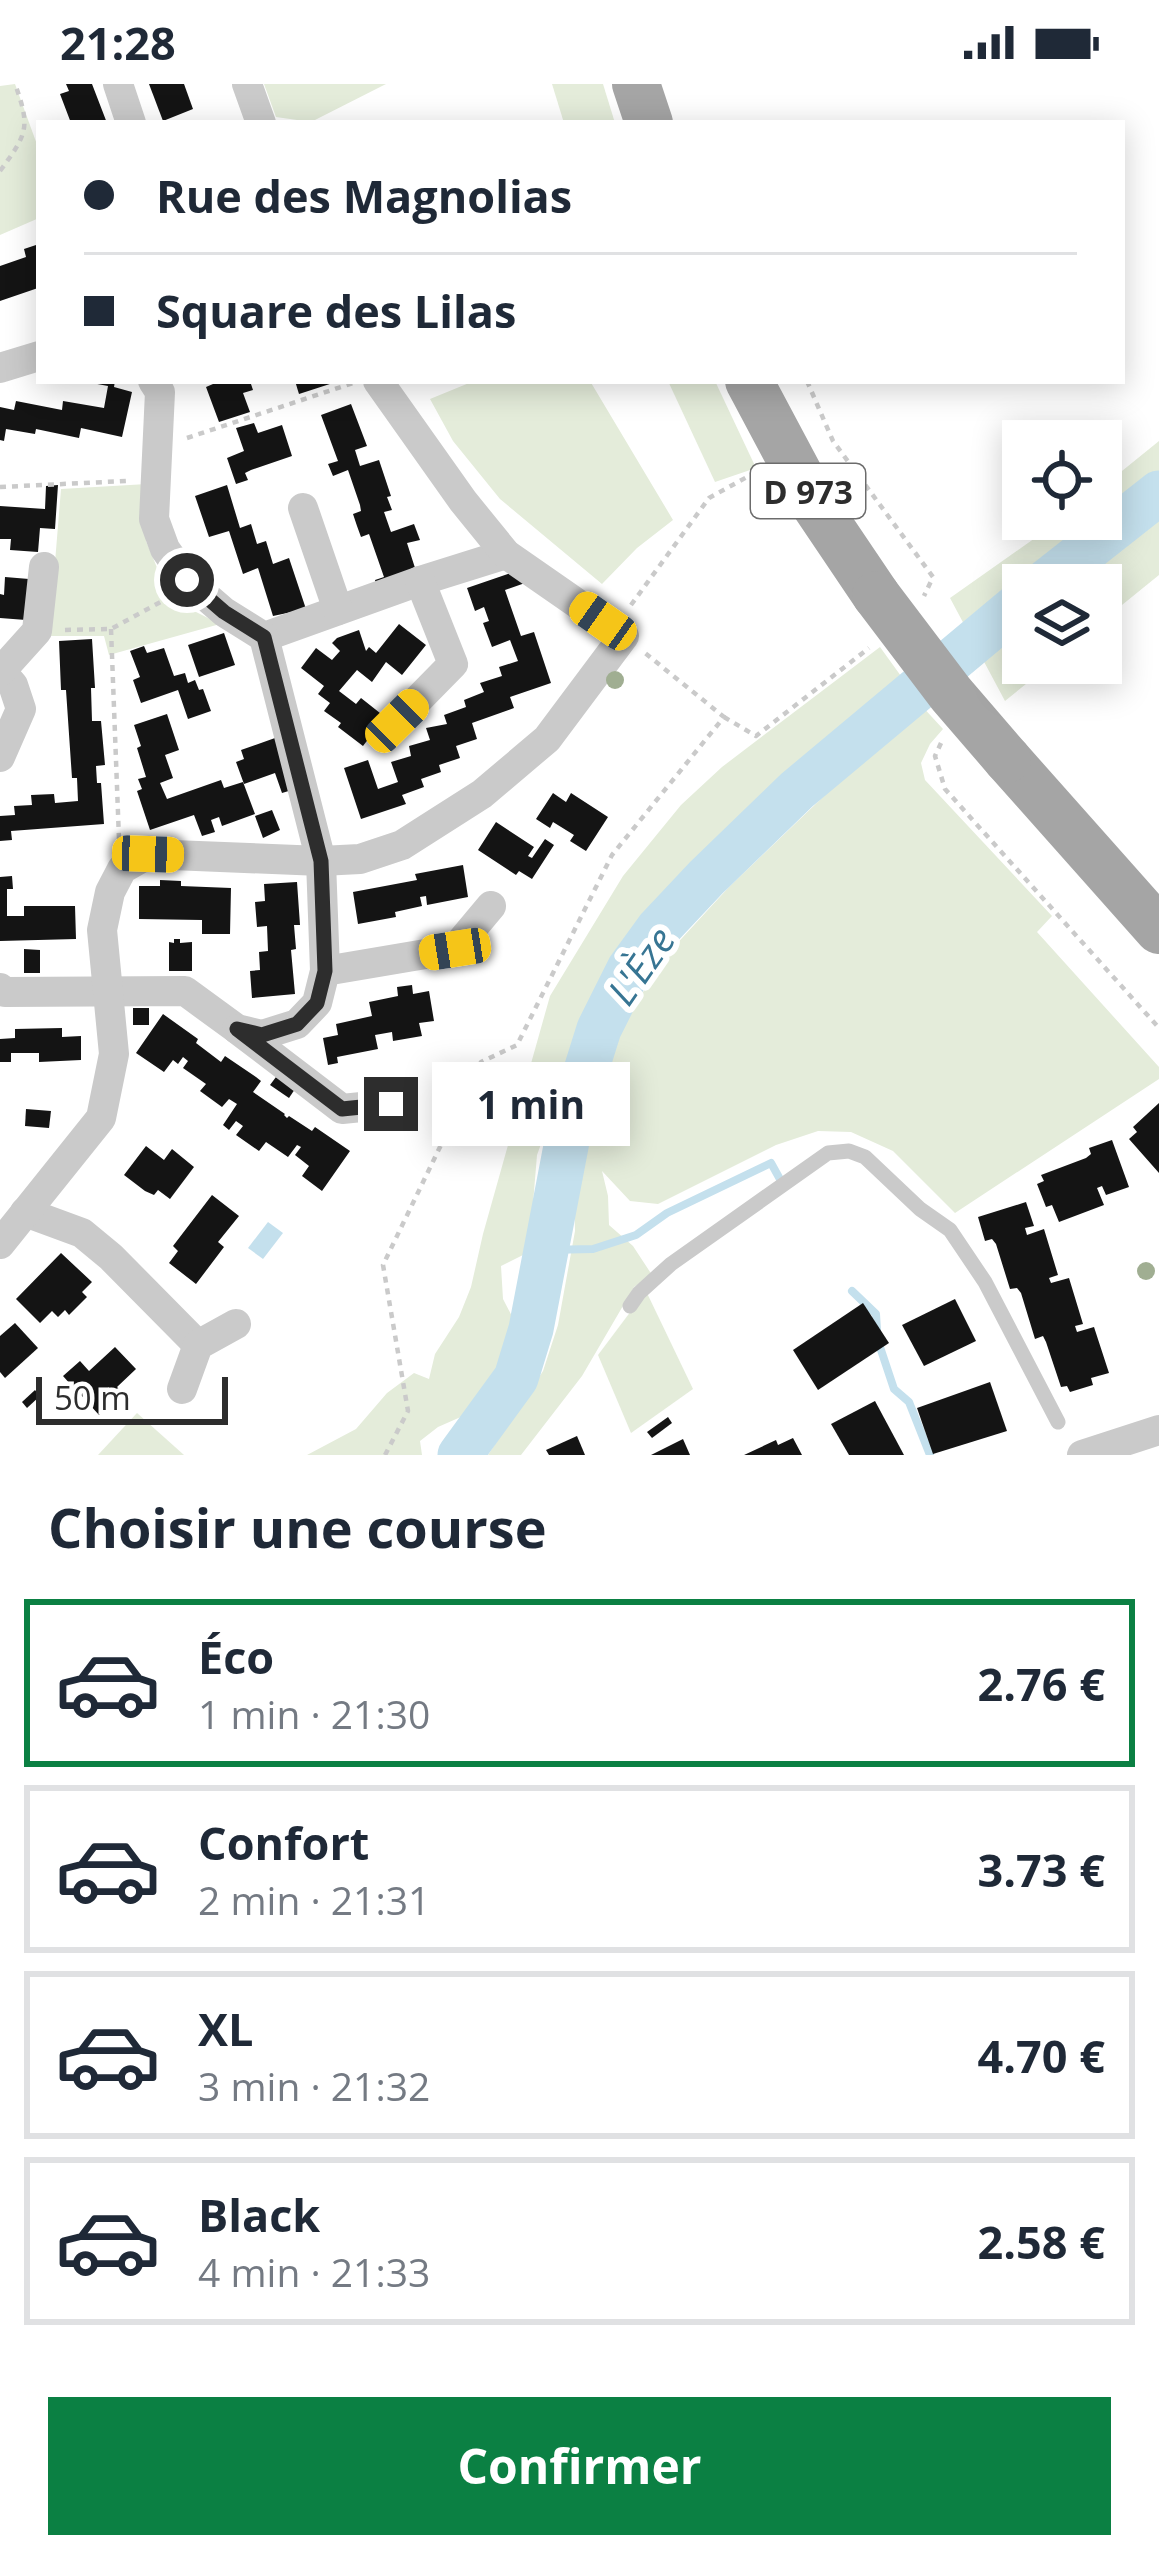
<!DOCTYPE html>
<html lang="fr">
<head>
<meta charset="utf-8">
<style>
	:root { --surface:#fff; --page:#f2f2f3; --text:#1f2937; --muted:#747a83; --line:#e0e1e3; --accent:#0b8043 }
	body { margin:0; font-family:"Open Sans",sans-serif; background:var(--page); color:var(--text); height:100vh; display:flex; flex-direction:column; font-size:45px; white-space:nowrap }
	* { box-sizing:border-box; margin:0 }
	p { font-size:39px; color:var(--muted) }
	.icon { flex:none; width:66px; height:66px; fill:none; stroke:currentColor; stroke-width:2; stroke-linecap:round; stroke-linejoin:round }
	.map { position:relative; height:1371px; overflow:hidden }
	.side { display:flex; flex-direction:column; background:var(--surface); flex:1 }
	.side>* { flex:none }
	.top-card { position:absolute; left:36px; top:36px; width:1089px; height:264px; border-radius:0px; box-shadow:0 6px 30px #0003; display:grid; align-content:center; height:264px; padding:0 48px; background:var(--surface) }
	.buttons { position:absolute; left:1002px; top:336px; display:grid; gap:24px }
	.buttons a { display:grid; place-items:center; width:120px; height:120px; border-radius:0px; background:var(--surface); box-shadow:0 6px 30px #0003; font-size:60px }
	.scale { position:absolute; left:36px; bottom:30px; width:192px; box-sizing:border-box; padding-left:12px; border:6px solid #2d2d2d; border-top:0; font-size:33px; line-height:42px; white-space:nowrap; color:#2d2d2d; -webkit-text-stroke:9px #fff; paint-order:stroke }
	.end { position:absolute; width:54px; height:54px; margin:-27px; border:15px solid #2d2d2d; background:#fff; box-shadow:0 0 0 6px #fff }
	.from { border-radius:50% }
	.bubble { position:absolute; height:84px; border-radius:0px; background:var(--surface); box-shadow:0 6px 30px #0003; font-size:39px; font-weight:700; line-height:84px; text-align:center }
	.car { position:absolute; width:36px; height:72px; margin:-36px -18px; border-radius:15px; box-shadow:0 0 9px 3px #0007; background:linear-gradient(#f5c518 24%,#345 0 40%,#f5c518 0 76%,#345 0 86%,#f5c518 0) }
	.top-card b { display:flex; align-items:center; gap:42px; height:114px; font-size:45px }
	.top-card b+b { border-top:3px solid var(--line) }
	.top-card i { width:30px; height:30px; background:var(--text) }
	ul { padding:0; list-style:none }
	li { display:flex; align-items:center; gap:36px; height:168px; margin:0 24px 18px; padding:0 24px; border:6px solid var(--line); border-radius:0px }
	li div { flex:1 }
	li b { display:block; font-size:45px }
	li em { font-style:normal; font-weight:700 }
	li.on { border-color:var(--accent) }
	li>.icon { width:108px; height:108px; stroke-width:1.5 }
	h2 { padding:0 48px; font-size:54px; line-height:144px }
	.button { display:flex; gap:24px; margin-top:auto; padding:24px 48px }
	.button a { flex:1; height:138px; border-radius:0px; background:var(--accent); color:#fff; font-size:48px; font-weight:700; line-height:138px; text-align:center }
	.status { display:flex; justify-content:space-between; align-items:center; height:84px; padding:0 60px; background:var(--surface); direction:ltr }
	.status svg { height:33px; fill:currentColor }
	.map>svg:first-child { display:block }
</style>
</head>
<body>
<div class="status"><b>21:28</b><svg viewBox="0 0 49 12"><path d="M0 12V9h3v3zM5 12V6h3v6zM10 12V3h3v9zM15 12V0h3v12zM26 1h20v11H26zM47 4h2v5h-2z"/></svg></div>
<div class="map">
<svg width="1159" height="1371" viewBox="0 0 1159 1371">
	<rect width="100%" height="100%" fill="#fff"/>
	<g fill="#e4ecda">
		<polygon points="15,0 39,66 39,134 0,151 0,2"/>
		<polygon points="264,0 386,0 311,38 276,33"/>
		<polygon points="552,0 603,0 615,39 564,39"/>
		<polygon points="474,297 590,297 673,436 637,464 602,500 500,415 453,357 430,315"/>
		<polygon points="668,297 715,297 756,384 715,398"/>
		<polygon points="1159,357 1159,491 1101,538 1101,501 1023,501 1023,579 1052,579 1005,617 950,514 1062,435 1101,435 1101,404"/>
		<polygon points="147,400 146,457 170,515 220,540 109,571 104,552 49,552 61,405"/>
		<polygon points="880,563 906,599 695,785 630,857 580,952 537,1071 529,1168 501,1182 503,1215 516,1240 506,1287 472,1328 438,1343 420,1357 422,1371 307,1371 356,1345 387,1309 414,1289 429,1295 435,1270 459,1233 471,1203 483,1150 550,912 623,792 681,721 722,683"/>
		<polygon points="920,620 943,645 930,660 921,679 925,696 1052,832 1037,848 1159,983 1159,995 955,1129 893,1067 851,1048 818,1047 776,1061 658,1120 630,1117 602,1087 608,1112 609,1141 633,1162 652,1191 634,1203 582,1292 521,1371 488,1371 543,1287 558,1241 575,1147 573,1064 577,1039 588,1000 621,941 671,866 729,803"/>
		<polygon points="646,1207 693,1305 631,1349 598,1271"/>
		<polygon points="137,1329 184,1371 98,1371"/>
	</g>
	<polygon fill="#c4e0ed" points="268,1138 283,1149 263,1175 248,1164"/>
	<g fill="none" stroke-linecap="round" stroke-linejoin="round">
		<g stroke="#c4e0ed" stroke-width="8">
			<polyline points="546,1166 593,1165 636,1151 667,1129 771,1079 781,1097"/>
			<polyline points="852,1207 876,1230 877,1246"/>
			<polyline points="879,1260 894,1305 909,1318 930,1371"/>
		</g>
		<g stroke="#c4e0ed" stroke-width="45">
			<polyline points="1042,501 1159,409"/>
			<polyline points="460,1371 516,1294 531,1245 572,1031 599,945 629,885 658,845 706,794 797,706 1023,517"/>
		</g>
	</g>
	<g fill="#141414">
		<polygon points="66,0 92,0 107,39 71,39 60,10 69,7"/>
		<polygon points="149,0 184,0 193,25 163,37"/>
		<polygon points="36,161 39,162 38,204 0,217 0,182 26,173 24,165"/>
		<polygon points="92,297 115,297 114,303 132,308 122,353 81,344 79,354 36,345 35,350 6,345 4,357 0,356 0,323 14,326 16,317 62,326 63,317 104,324 108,302 92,299"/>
		<polygon points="212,297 250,297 253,306 243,309 250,328 219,338 206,303 213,300"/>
		<polygon points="295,297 336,297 336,298 299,310"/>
		<polygon points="351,320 367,362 355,366 360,382 379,376 391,412 387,413 392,426 384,428 391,448 414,440 420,456 407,459 416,487 376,500 375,496 384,493 369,450 361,453 357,442 353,430 361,427 360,421 348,386 333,392 328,380 338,377 321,331"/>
		<polygon points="254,339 258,349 282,341 292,372 251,386 245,389 248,396 236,400 227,374 244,367 236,344"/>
		<polygon points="58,401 55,445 40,444 38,468 10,466 11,455 0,455 0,422 45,425 46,402"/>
		<polygon points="227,401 240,444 251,440 257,460 266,457 273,480 289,474 306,525 273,532 258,484 243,490 229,447 209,453 195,412"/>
		<polygon points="511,489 525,499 505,506 521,552 534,548 551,599 510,613 514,624 472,639 477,655 456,662 460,674 439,681 441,688 421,695 424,703 402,711 406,720 361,735 344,684 368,676 378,705 398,698 391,678 411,672 409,662 430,656 426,644 447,640 444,631 466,623 464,616 484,608 480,599 502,592 499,583 518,577 510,556 492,563 483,539 489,537 484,523 475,527 467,504"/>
		<polygon points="5,493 29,495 26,536 0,534 0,510 4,511"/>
		<polygon points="399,540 426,561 402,591 386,578 372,598 357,586 339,607 356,620 361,614 385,633 363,662 338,643 341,639 324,627 330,619 318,610 324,602 301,584 316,564 332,576 340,567 332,559 337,554 359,546 366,567 369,563 376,569"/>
		<polygon points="224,549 235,581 199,593 188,561"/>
		<polygon points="92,555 95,604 91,604 92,637 101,637 105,681 96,682 97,699 101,699 104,740 11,747 12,756 0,757 0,732 15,731 14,722 32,721 31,711 54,710 55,719 78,717 77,694 72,694 66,606 61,606 59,557"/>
		<polygon points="144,562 147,569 164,564 174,592 185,589 188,599 195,596 199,606 203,605 211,627 188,635 178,606 141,619 133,596 140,593 130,567"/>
		<polygon points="167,630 179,666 165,671 173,694 160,699 167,715 221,696 224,704 243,698 255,730 222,742 219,733 211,736 215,748 202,752 194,731 150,746 137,707 142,705 138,695 146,693 137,664 141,662 134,641"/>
		<polygon points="275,654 292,706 282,709 275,689 244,700 236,678 244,675 241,666"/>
		<polygon points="553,709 566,718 571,709 608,733 586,767 570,757 574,751 553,738 550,744 536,735"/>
		<polygon points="272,726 280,746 263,754 255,732"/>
		<polygon points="496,738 534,763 528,772 532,774 545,755 554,761 532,795 519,787 516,791 478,766"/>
		<polygon points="463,781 468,813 427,821 426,812 420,813 422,822 395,828 396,833 358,840 353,808 417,796 415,790"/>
		<polygon points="12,792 13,805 7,805 7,832 24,832 24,822 75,822 76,855 0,857 0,793"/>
		<polygon points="160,796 181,797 181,802 231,804 230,850 202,850 202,836 139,835 139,802 160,802"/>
		<polygon points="297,798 300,841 294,841 296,865 291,866 295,910 252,914 250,887 260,886 259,868 268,867 267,842 257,843 255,818 265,817 264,800"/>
		<polygon points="174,855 180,855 180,859 192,858 192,887 169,887 169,858 174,859"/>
		<polygon points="24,865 40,866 40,889 24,889"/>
		<polygon points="412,901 413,910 429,907 434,937 419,939 422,952 393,957 392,948 375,951 378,965 337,973 338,979 328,981 323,954 338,951 336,940 372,932 369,918 398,912 397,903"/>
		<rect x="133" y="924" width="16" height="17"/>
		<polygon points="163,930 198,955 196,959 221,978 225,972 256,993 261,997 253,1008 285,1030 284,1031 287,1034 289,1032 312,1047 315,1043 350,1067 322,1107 302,1092 309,1082 295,1071 301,1063 297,1061 288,1073 266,1058 259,1067 236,1051 243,1042 236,1037 229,1046 223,1041 237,1020 229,1015 222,1023 200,1007 206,1000 183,984 188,977 183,973 178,980 173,976 164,988 136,969"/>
		<polygon points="62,944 62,953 81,952 81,976 39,978 39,969 11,969 11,978 0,978 0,955 15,954 15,945"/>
		<polygon points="276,993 295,1005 289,1014 270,1001"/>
		<polygon points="1159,1019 1159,1089 1129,1055 1137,1048 1133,1043"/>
		<polygon points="26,1025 51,1027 49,1044 25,1042"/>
		<polygon points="1112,1056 1129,1103 1106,1111 1102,1102 1097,1104 1104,1121 1059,1138 1052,1121 1046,1123 1037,1100 1044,1097 1041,1091 1086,1074 1091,1070 1089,1064"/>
		<polygon points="146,1062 164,1076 172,1065 194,1083 170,1115 158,1106 154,1111 145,1107 124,1091"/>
		<polygon points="212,1111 239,1132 218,1158 224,1163 196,1200 169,1179 178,1167 173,1162"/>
		<polygon points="1026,1118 1034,1142 1025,1144 1027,1151 1044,1145 1058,1191 1049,1194 1051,1199 1069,1194 1083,1240 1075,1242 1077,1248 1094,1243 1109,1289 1091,1294 1093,1301 1070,1308 1067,1302 1061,1303 1046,1258 1043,1252 1035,1255 1021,1209 1017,1204 1010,1205 996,1160 992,1155 985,1157 978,1133"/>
		<polygon points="61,1169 92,1198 82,1208 87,1213 69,1231 65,1226 58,1233 52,1227 40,1239 16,1215"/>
		<polygon points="955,1215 976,1257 924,1282 902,1241"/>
		<polygon points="863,1219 889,1259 818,1306 793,1266"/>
		<polygon points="15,1239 38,1264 5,1294 0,1288 0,1252"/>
		<polygon points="115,1263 136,1285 117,1303 122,1308 99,1331 81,1311 76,1316 66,1305 71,1301 63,1292 80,1277 89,1287"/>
		<polygon points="990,1298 1007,1347 933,1370 917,1324"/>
		<polygon points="35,1306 40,1312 27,1324 22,1318"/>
		<polygon points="875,1317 904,1371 849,1371 831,1340"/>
		<polygon points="668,1333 672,1339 652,1354 647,1348"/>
		<polygon points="577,1352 585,1371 549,1371 546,1366"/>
		<polygon points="793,1354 802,1371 744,1371 776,1356 778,1361"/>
		<polygon points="683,1355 690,1371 651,1371"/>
	</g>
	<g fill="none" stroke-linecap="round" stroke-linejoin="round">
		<g stroke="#cacaca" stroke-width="4.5" stroke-dasharray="6 6" stroke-linecap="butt">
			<path d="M0,87C27,50 31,44 15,0"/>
			<polyline points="807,297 833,357 933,493 924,512"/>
			<polyline points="187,354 353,299"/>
			<polyline points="0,403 126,397"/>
			<polyline points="631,521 709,414 756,388"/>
			<polyline points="111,545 119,755"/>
			<polyline points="65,546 111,545 166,515"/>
			<polyline points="724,633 756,652 869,564"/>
			<polyline points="941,659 935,672 945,705 1159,944"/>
			<polyline points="385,1371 408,1327 383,1181 481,978 517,961 612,771 724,633 645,569"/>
		</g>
		<polyline stroke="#cacaca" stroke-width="15" points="630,1222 639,1209 671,1180 828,1069 849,1067 865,1073 920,1125 950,1146 985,1198 1058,1338"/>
		<g stroke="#cacaca" stroke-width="30">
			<polyline points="118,0 131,39"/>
			<polyline points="247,0 261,39"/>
			<polyline points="0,284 39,272"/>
			<polyline points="153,297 160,308 154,435 165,465 187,496 224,528 264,553 420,497 506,470"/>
			<polyline points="303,424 338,526"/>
			<polyline points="0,586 13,601 21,625 0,673"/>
			<polyline points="1,587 37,547 44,483"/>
			<polyline points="397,637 453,580 420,497"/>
			<polyline points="325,887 455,865 491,822"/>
			<polyline points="0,904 5,908 185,907 237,945 262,951 297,940 317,919 325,887 321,777 264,553"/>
			<polyline points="237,945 342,1025 391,1020"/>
			<polyline points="25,1128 82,1149 111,1173 198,1261"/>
			<polyline points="0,1160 101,1034 114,970 102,846 110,808 122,785 148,770 321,777 360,775 402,761 482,710 547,655 624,552 506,470 463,417 378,297"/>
			<polyline points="182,1305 198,1261 236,1240"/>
			<polyline points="1082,1371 1159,1346"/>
		</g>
		<g stroke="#a5a5a5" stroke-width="48">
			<polyline points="636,0 649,39"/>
			<polyline points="749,297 814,419 876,511"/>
			<polyline points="1007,675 1159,846"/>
		</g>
		<polyline stroke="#a5a5a5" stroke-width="48" points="876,511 951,610 1007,675"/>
	</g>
	<g fill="#a0ae92">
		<circle cx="615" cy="596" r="9"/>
		<circle cx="1146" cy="1187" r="9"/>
	</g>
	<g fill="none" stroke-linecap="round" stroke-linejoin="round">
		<polyline stroke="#2d2d2d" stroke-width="15" points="187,496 224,528 264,553 321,777 325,887 317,919 297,940 262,951 237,945 342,1025 391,1020"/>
	</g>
	<g text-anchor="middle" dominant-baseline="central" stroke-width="12" stroke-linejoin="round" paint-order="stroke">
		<rect fill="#fff" stroke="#6c6c6c" stroke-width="3" x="751" y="380" width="114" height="54" rx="9"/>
		<g font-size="33" font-weight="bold" fill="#2d2d2d">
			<text x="808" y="407">D 973</text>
		</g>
		<g font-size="39" font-style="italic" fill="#377593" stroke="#fff">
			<text transform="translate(640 881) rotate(-55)">L'Èze</text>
		</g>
	</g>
</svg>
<div class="buttons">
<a><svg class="icon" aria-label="locate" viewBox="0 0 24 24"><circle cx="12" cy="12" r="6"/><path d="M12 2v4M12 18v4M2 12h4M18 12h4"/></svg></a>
<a><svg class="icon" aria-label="layers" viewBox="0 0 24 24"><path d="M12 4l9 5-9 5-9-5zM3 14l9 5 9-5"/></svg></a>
</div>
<div class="scale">50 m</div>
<i class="end from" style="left:187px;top:496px"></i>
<i class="end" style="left:391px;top:1020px"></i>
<div class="bubble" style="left:432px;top:978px;width:198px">1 min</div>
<i class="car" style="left:603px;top:537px;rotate:305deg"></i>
<i class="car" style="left:397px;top:637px;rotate:45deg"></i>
<i class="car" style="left:148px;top:770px;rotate:92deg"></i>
<i class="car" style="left:455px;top:865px;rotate:261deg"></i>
<div class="top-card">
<b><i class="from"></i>Rue des Magnolias</b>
<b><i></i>Square des Lilas</b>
</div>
</div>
<section class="side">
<h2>Choisir une course</h2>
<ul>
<li class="on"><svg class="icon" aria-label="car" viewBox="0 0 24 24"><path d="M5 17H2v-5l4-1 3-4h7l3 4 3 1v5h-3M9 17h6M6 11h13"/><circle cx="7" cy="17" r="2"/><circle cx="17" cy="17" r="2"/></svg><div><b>Éco</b><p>1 min · 21:30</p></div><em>2.76 €</em></li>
<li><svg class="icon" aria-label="car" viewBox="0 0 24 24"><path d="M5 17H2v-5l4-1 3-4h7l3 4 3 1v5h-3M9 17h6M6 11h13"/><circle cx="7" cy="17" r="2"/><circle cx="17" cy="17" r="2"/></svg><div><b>Confort</b><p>2 min · 21:31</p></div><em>3.73 €</em></li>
<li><svg class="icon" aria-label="car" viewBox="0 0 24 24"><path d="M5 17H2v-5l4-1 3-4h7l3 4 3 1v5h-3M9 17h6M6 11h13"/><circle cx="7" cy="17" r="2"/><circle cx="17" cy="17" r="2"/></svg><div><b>XL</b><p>3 min · 21:32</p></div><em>4.70 €</em></li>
<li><svg class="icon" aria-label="car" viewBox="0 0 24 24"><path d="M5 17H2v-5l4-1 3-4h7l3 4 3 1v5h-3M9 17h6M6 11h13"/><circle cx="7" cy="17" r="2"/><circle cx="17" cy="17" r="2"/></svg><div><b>Black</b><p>4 min · 21:33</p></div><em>2.58 €</em></li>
</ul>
<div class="button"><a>Confirmer</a></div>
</section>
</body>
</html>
